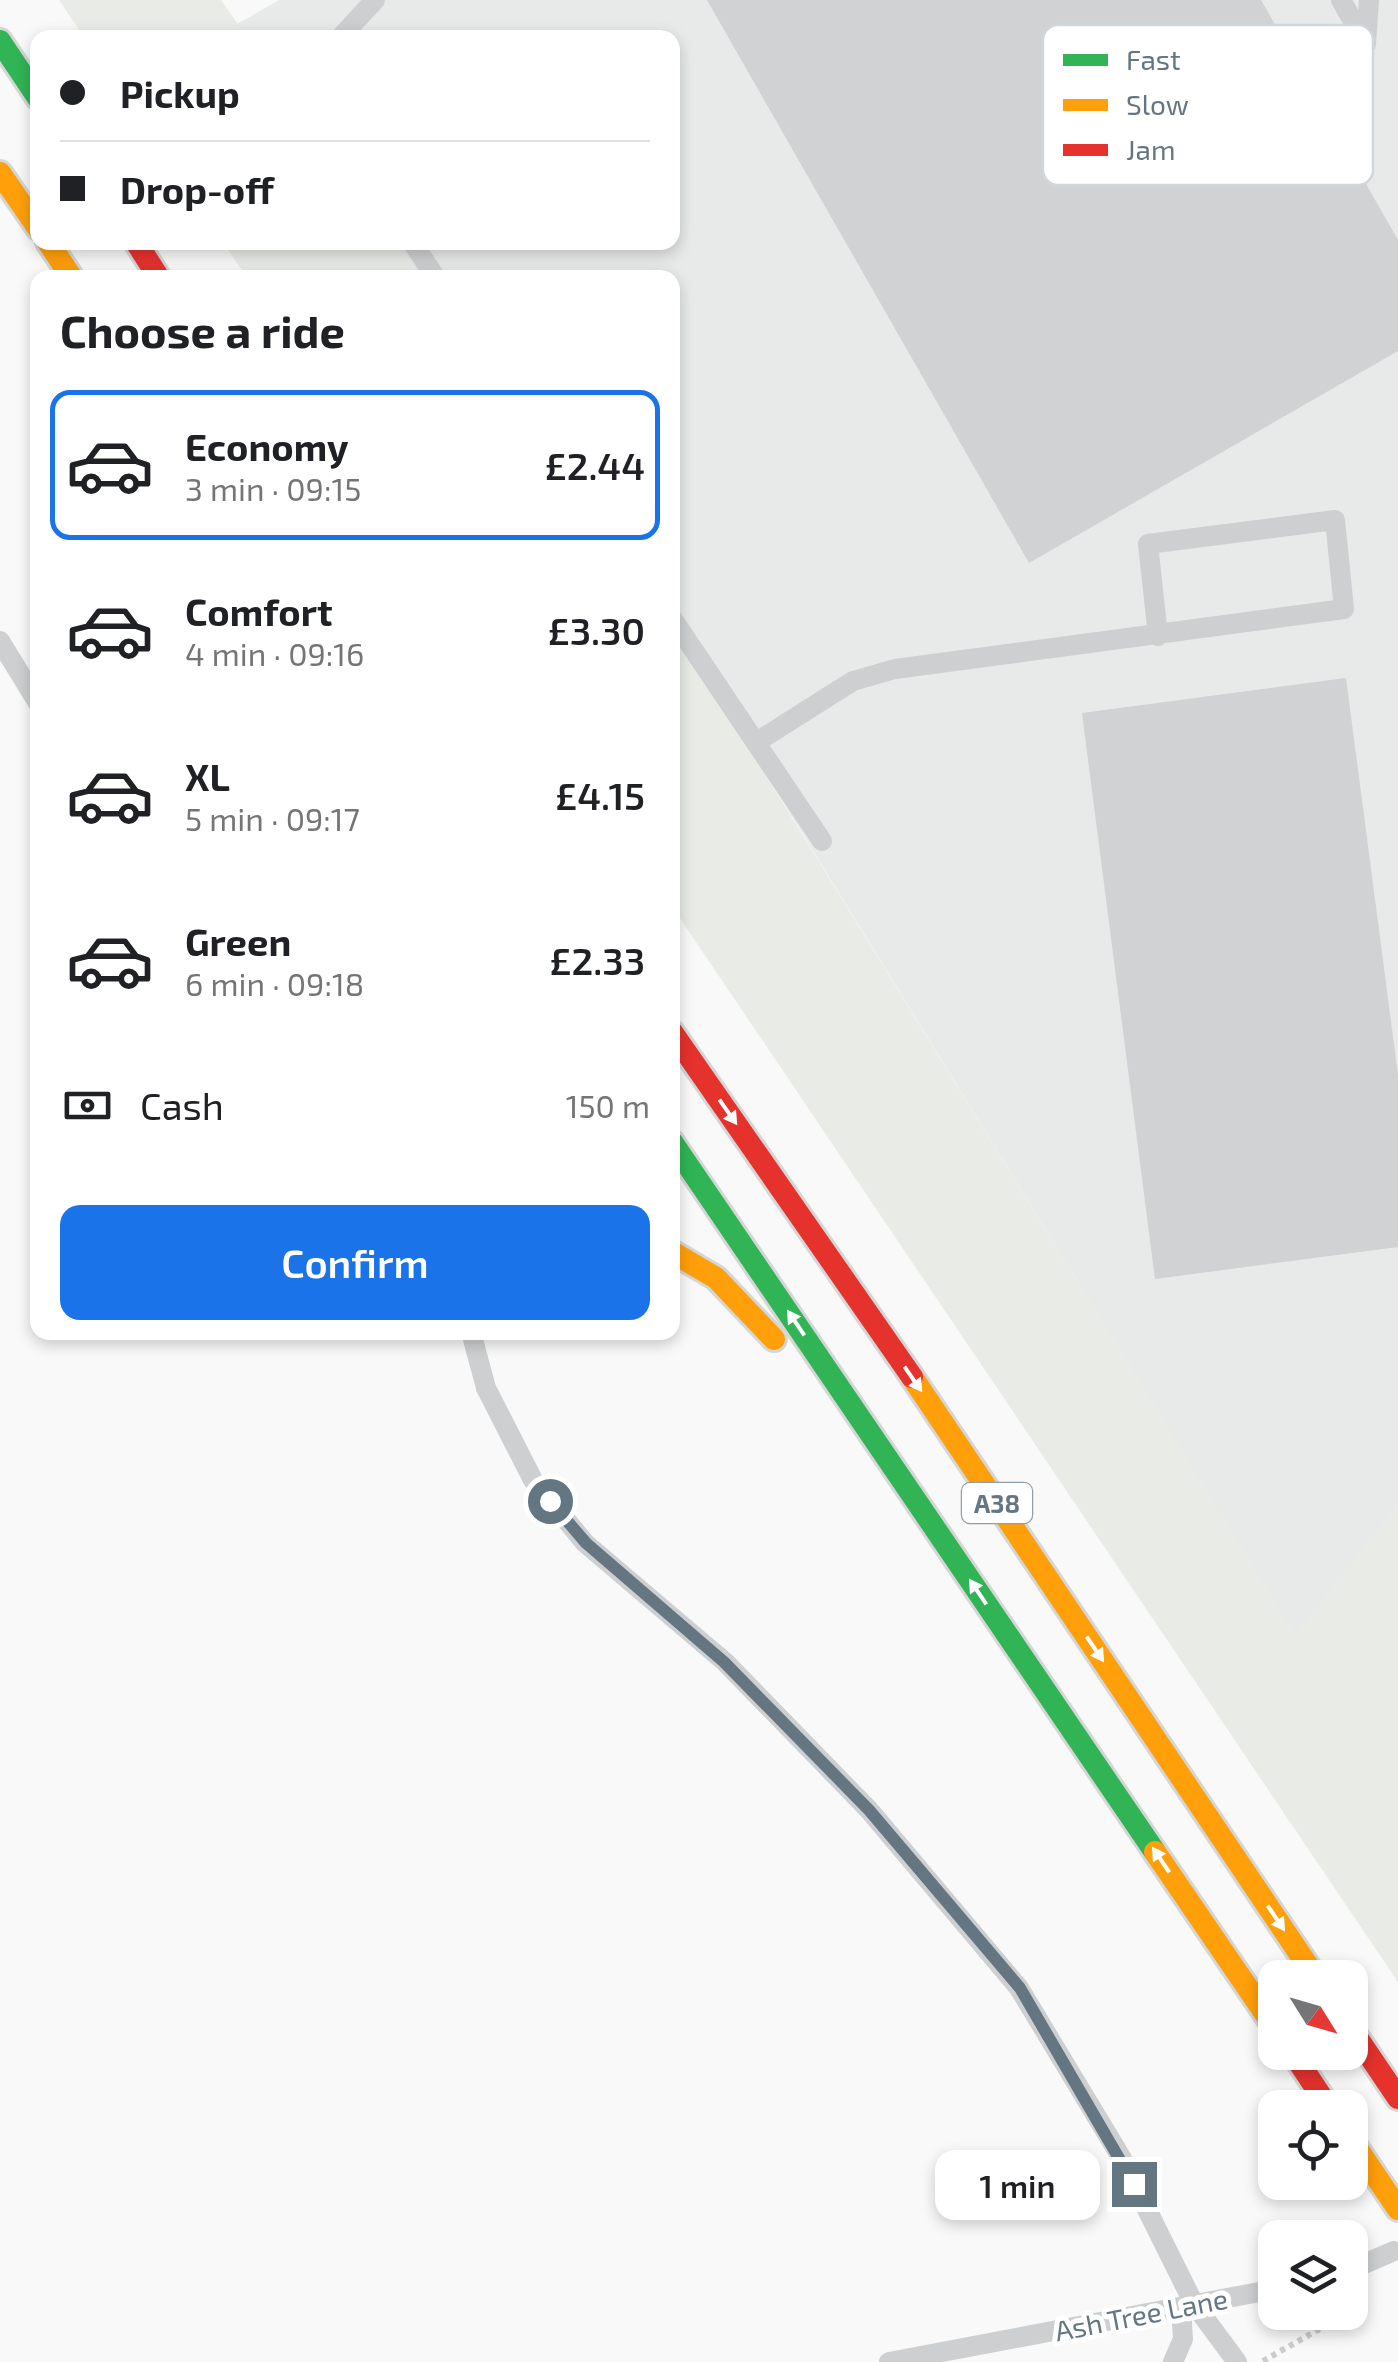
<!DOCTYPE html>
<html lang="en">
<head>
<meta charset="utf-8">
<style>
	:root { --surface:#fff; --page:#f2f2f2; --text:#202124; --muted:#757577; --line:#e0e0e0; --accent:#1a73e8 }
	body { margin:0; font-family:"Exo 2",sans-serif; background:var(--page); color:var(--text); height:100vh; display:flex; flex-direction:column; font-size:38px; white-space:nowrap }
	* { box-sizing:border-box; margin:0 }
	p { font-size:32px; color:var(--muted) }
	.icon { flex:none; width:55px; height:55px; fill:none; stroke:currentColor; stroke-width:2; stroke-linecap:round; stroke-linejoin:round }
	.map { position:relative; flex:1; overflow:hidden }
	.side { position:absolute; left:30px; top:270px; width:650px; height:1070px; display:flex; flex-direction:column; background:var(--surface); border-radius:20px; box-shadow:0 5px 15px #0003 }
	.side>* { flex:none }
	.guide { position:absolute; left:30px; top:30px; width:650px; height:220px; border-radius:20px; box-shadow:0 5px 15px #0003; display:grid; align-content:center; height:220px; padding:0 30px; background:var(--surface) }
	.needle { width:65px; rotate:127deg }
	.controls { position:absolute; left:1258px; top:1960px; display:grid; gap:20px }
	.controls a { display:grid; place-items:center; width:110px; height:110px; border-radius:20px; background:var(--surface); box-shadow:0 5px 15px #0003; font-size:50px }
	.end { position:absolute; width:45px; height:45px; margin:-22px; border:12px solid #657683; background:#fff; box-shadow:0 0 0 5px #fff }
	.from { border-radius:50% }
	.bubble { position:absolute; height:70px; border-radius:20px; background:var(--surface); box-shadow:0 5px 15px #0003; font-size:32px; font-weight:600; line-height:70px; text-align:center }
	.guide b { display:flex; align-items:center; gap:35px; height:95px; font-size:38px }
	.guide b+b { border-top:2px solid var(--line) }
	.guide i { width:25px; height:25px; background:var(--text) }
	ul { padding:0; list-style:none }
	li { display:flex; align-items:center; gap:30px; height:150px; margin:0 20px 15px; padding:0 10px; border:5px solid transparent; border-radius:20px }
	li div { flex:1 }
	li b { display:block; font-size:38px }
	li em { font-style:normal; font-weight:600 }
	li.selected { border-color:var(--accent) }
	li>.icon { width:90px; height:90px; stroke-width:1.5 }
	h2 { padding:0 30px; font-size:45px; line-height:120px }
	.pay { display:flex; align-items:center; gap:25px; height:110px; padding:0 30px; font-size:38px }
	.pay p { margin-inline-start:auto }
	.action { display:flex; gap:20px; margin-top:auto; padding:20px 30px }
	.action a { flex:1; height:115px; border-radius:20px; background:var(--accent); color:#fff; font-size:40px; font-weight:600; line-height:115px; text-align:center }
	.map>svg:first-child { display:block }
</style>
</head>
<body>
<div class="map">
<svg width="1398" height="2362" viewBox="0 0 1398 2362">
	<rect width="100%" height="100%" fill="#f9f9f9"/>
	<polygon fill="#e8e9e9" points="279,0 1398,0 1398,1506 1295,1635 673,623 672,278 421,277 396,243 672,242 672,38 247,38 237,24"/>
	<g fill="#e8ebe6">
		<polygon points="59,0 221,0 247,37 84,37"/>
		<polygon points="223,243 396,243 421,277 247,277"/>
		<polygon points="672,623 1295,1634 1398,1506 1398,1982 673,908"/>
	</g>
	<g fill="#d0d2d3">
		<polygon points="707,0 1261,0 1398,240 1398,351 1029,563"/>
		<polygon points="1346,678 1398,1075 1398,1247 1155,1279 1082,713"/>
	</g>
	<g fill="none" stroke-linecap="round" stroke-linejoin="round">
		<defs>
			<g id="fast">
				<polyline points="0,41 38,98"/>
				<polyline points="672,1142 1155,1852"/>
			</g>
			<g id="slow">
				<polyline points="0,173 38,228"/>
				<polyline points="48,242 72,278"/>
				<polyline points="672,1252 716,1278 774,1339"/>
				<polyline points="912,1377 1316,1978"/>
				<polyline points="1155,1852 1275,2028"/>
				<polyline points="1350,2138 1398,2209"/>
			</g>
			<g id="jam">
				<polyline points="136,242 159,278"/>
				<polyline points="672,1032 912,1377"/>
				<polyline points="1350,2027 1398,2098"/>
				<polyline points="1292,2052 1329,2108"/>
			</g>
		</defs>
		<use href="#fast" stroke="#d5d6d6" stroke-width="28"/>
		<use href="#slow" stroke="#d5d6d6" stroke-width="28"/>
		<use href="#jam" stroke="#d5d6d6" stroke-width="28"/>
		<polyline stroke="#cbcccd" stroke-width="6" stroke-dasharray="5 5" stroke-linecap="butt" points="1263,2361 1332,2322 1332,2312"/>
		<g stroke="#cecfd0" stroke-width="20">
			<polyline points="1341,0 1366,44 1369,0"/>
			<polyline points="340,38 375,0"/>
			<polyline points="412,242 436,278"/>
			<polyline points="672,618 822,841"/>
			<polyline points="0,641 38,703"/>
			<polyline points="758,741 853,681 895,669 1344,609 1335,520 1148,544 1158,636"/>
			<polyline points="471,1332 486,1388 533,1480 585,1543 725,1662 869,1810 1019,1988 1121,2157 1194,2304 1237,2362"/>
			<polyline points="1350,2270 1394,2251"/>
			<polyline points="889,2362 1275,2289"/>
			<polyline points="1173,2362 1183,2339 1181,2307"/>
		</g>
		<use href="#fast" stroke="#30b455" stroke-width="22"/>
		<use href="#slow" stroke="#ff9f0a" stroke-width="22"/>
		<use href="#jam" stroke="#e5322d" stroke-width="22"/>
	</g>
	<defs><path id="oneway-solid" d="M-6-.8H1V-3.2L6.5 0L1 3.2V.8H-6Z" transform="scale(2.5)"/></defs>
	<g fill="#fff">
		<use href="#oneway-solid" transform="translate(728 1112) rotate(55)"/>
		<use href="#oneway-solid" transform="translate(796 1323) rotate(-124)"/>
		<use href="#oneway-solid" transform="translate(913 1379) rotate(55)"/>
		<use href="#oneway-solid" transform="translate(978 1592) rotate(-124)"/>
		<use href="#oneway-solid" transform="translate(1095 1649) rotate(56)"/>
		<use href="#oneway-solid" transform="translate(1161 1860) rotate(-124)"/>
		<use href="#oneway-solid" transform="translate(1276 1918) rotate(56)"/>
	</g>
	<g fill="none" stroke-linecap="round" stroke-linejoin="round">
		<polyline stroke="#657683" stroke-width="12" points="550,1501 586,1543 724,1662 869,1810 1020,1988 1134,2184"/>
	</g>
	<g text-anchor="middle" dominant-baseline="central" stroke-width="10" stroke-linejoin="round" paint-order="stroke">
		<rect fill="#fff" stroke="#939fa8" stroke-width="2.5" x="962" y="1483" width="70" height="40" rx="8"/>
		<g font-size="25" font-weight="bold" fill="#657683">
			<text x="997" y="1503">A38</text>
		</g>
		<g font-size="28" fill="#657683" stroke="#fff">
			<text transform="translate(1141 2314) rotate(-11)">Ash Tree Lane</text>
		</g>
	</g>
	<rect x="1043" y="25" width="330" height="160" rx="15" fill="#fff" stroke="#d1d6da" stroke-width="2.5"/>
	<rect x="1063" y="54" width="45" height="12" fill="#30b455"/>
	<rect x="1063" y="99" width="45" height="12" fill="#ff9f0a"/>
	<rect x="1063" y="144" width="45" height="12" fill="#e5322d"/>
	<g font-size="28" fill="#657683">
		<text x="1126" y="70">Fast</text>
		<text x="1126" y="115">Slow</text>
		<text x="1126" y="160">Jam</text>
	</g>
</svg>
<div class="controls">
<a><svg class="needle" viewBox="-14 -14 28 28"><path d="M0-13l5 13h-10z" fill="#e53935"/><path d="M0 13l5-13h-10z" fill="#757577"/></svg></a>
<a><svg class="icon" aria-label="locate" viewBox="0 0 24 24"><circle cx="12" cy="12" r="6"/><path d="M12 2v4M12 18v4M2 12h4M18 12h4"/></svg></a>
<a><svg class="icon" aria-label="layers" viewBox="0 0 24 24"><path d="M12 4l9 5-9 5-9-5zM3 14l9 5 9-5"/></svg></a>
</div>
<i class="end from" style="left:550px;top:1501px"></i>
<i class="end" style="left:1134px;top:2184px"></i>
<div class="bubble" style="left:935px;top:2150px;width:165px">1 min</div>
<div class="guide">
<b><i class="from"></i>Pickup</b>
<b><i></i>Drop-off</b>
</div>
<section class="side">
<h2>Choose a ride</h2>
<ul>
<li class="selected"><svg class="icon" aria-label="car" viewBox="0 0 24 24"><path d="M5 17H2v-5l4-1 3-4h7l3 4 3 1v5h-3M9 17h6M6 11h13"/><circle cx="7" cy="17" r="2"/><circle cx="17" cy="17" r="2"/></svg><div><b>Economy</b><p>3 min · 09:15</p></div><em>£2.44</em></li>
<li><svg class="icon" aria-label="car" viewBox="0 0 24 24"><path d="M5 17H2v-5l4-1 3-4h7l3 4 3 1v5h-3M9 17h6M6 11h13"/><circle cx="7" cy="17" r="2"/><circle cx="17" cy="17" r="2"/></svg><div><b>Comfort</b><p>4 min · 09:16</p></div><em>£3.30</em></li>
<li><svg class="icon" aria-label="car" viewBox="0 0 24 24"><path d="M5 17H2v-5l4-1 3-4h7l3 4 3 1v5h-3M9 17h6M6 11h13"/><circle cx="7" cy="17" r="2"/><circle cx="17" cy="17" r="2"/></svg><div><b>XL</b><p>5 min · 09:17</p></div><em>£4.15</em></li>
<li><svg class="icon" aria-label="car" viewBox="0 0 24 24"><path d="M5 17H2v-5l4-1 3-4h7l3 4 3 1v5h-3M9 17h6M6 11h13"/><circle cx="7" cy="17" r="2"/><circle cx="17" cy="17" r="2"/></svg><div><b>Green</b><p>6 min · 09:18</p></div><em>£2.33</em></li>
</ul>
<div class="pay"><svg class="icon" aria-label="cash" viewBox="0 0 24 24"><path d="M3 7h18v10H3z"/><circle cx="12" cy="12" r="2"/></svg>Cash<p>150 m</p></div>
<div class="action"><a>Confirm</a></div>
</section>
</div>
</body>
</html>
